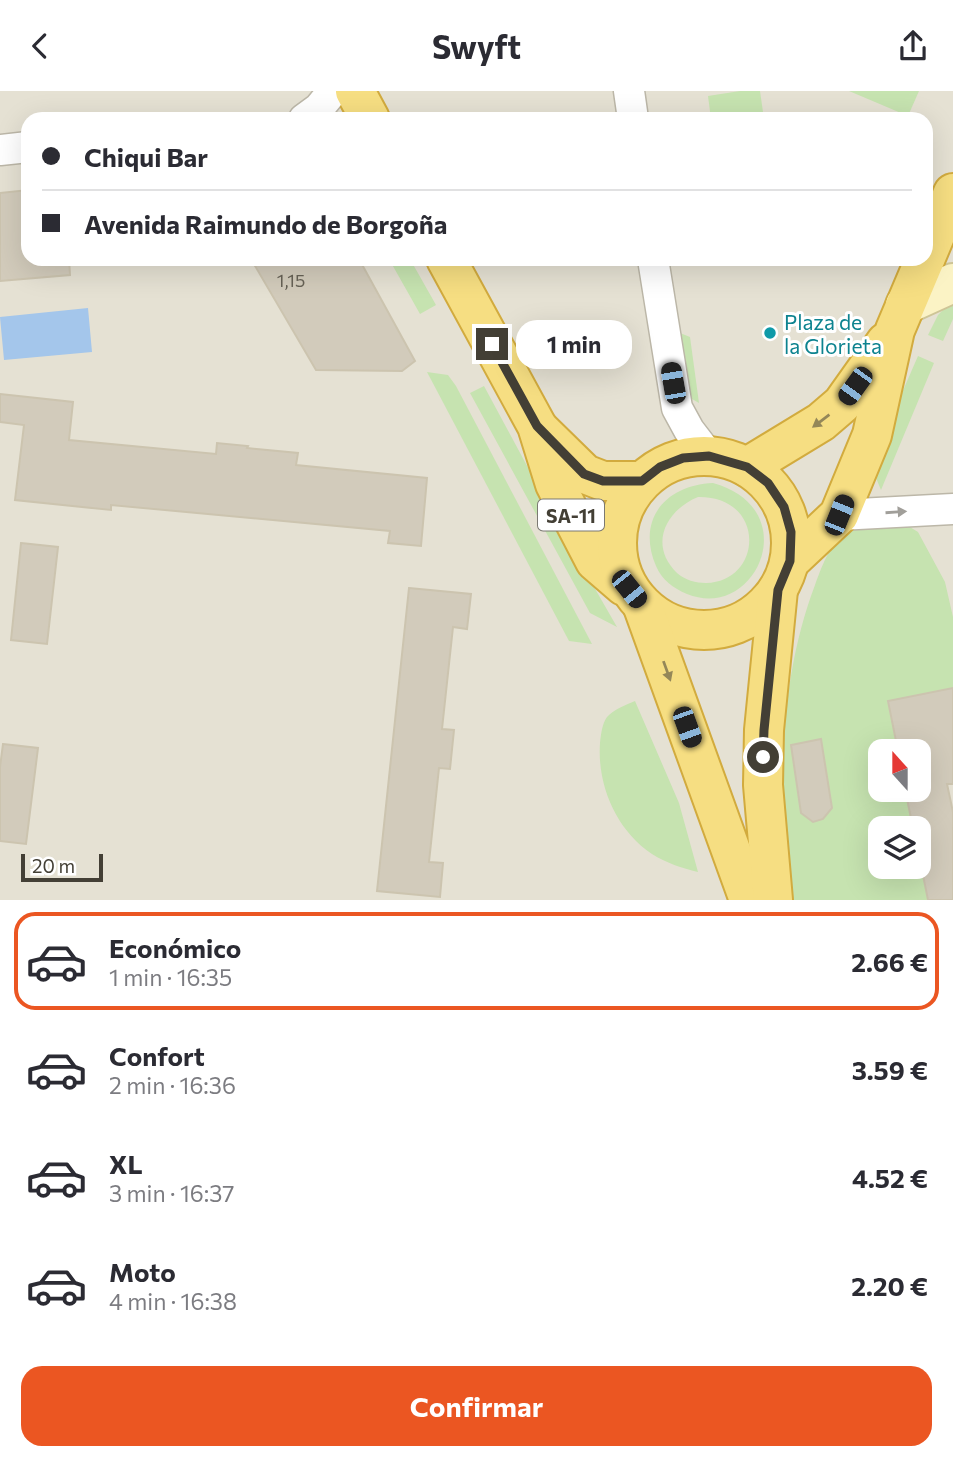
<!DOCTYPE html>
<html lang="es">
<head>
<meta charset="utf-8">
<style>
	:root { --surface:#fff; --page:#f7f7f7; --text:#2b2b33; --muted:#7c7c81; --line:#e1e1e2; --accent:#eb5622 }
	body { margin:0; font-family:Commissioner,sans-serif; background:var(--page); color:var(--text); height:100vh; display:flex; flex-direction:column; font-size:26px; white-space:nowrap }
	* { box-sizing:border-box; margin:0 }
	p { font-size:23px; color:var(--muted) }
	.icon { flex:none; width:38px; height:38px; fill:none; stroke:currentColor; stroke-width:2; stroke-linecap:round; stroke-linejoin:round }
	.map { position:relative; height:809px; overflow:hidden }
	.details { display:flex; flex-direction:column; background:var(--surface); flex:1 }
	.details>* { flex:none }
	.guide { position:absolute; left:21px; top:21px; width:912px; height:154px; border-radius:21px; box-shadow:0 7px 28px #0002; display:grid; align-content:center; height:154px; padding:0 21px; background:var(--surface) }
	.needle { width:46px; rotate:339deg }
	.buttons { position:absolute; left:868px; top:648px; display:grid; gap:14px }
	.buttons a { display:grid; place-items:center; width:63px; height:63px; border-radius:14px; background:var(--surface); box-shadow:0 7px 28px #0002; font-size:35px }
	.scale { position:absolute; left:21px; bottom:18px; width:82px; box-sizing:border-box; padding-left:7px; border:4px solid #433f35; border-top:0; font-size:19px; line-height:24px; white-space:nowrap; color:#433f35; -webkit-text-stroke:5px #fff; paint-order:stroke }
	.end { position:absolute; width:32px; height:32px; margin:-16px; border:9px solid #433f35; background:#fff; box-shadow:0 0 0 4px #fff }
	.from { border-radius:50% }
	.bubble { position:absolute; height:49px; border-radius:21px; background:var(--surface); box-shadow:0 7px 28px #0002; font-size:23px; font-weight:700; line-height:49px; text-align:center }
	.car { position:absolute; width:21px; height:42px; margin:-21px -10px; border-radius:9px; box-shadow:0 0 5px 2px #0007; background:linear-gradient(#222 24%,#8ab4d8 0 40%,#222 0 76%,#8ab4d8 0 86%,#222 0) }
	.guide b { display:flex; align-items:center; gap:24px; height:66px; font-size:26px }
	.guide b+b { border-top:2px solid var(--line) }
	.guide i { width:18px; height:18px; background:var(--text) }
	ul { padding:12px 0 0; list-style:none }
	li { display:flex; align-items:center; gap:21px; height:98px; margin:0 14px 10px; padding:0 7px; border:4px solid transparent; border-radius:21px }
	li div { flex:1 }
	li b { display:block; font-size:26px }
	li em { font-style:normal; font-weight:700 }
	li.active { border-color:var(--accent) }
	li>.icon { width:63px; height:63px; stroke-width:1.5 }
	.action { display:flex; gap:14px; margin-top:auto; padding:14px 21px }
	.action a { flex:1; height:80px; border-radius:21px; background:var(--accent); color:#fff; font-size:28px; font-weight:700; line-height:80px; text-align:center }
	header { display:flex; justify-content:space-between; align-items:center; height:91px; padding:0 21px; background:var(--surface); font-size:32px; font-weight:700 }
	.map>svg:first-child { display:block }
</style>
</head>
<body>
<header><svg class="icon" aria-label="back" viewBox="0 0 24 24"><path d="M15 5l-7 7 7 7"/></svg>Swyft<svg class="icon" aria-label="share" viewBox="0 0 24 24"><path d="M12 15V3M7 8l5-5 5 5M5 13v7h14v-7"/></svg></header>
<div class="map">
<svg width="953" height="809" viewBox="0 0 953 809">
	<rect width="100%" height="100%" fill="#f1efe5"/>
	<path fill="#e5e1d3" fill-rule="evenodd" d="M0,0H953V809H0ZM28,28H926V168H28ZM880,660H919V698H880ZM880,737H919V775H880Z"/>
	<g fill="#c6e3b0" fill-rule="evenodd">
		<polygon points="740,0 760,0 764,28 711,28 708,5"/>
		<polygon points="849,0 919,0 908,25"/>
		<polygon points="389,168 410,168 436,214 420,223"/>
		<polygon points="953,209 953,228 943,250 928,244 938,224"/>
		<polygon points="675,240 690,246 699,312 685,304"/>
		<polygon points="918,265 934,272 881,399 874,382 874,366"/>
		<polygon points="427,281 448,284 456,295 592,553 569,550"/>
		<polygon points="484,295 567,449 617,536 590,522 470,302"/>
		<path d="M713,392C806,418 756,531 687,503C673,497 662,489 656,475C636,428 666,394 713,392ZM698,406C767,405 763,491 706,492C696,492 685,489 677,482C648,454 666,419 698,406Z"/>
		<path d="M905,433L918,441L945,491L953,526V597L888,610L898,660H880V698H905L913,737H880V775H919V764L928,809H792C777,706 778,592 815,494C822,475 832,446 852,438C862,434 893,434 905,433Z"/>
		<path d="M635,610L679,712L698,781C682,777 666,772 652,763C616,739 597,694 600,652C601,643 602,633 607,626C614,618 626,614 635,610Z"/>
	</g>
	<polygon fill="#a4c6eb" points="88,217 92,261 4,269 0,226"/>
	<g fill="#d2cbbb" stroke="#ccc4af" stroke-width="2">
		<polygon points="28,99 28,168 69,168 70,184 0,190 0,102"/>
		<polygon points="251,168 359,168 415,270 402,280 316,279"/>
		<polygon points="0,303 73,311 69,349 216,363 217,352 248,355 247,357 298,362 296,374 427,387 421,455 388,452 390,440 111,414 111,419 15,409 24,334 0,331"/>
		<polygon points="21,452 58,456 47,553 11,549"/>
		<polygon points="409,497 471,503 467,538 453,536 442,638 454,639 450,678 439,677 429,771 443,772 440,806 377,800"/>
		<polygon points="953,597 953,693 947,693 953,721 953,809 928,809 919,764 919,737 913,737 905,698 919,698 919,660 898,660 888,610"/>
		<polygon points="821,648 832,717 823,728 813,731 801,722 791,654"/>
		<polygon points="3,653 38,657 26,753 0,750 0,676"/>
	</g>
	<g fill="none" stroke-linecap="round" stroke-linejoin="round">
		<defs>
			<g id="minor">
				<polyline points="629,0 633,28"/>
				<polyline points="304,28 319,17 333,0"/>
				<polyline points="0,59 28,56"/>
				<polyline points="653,168 677,317 689,339 709,365"/>
				<polyline points="839,424 953,418"/>
			</g>
			<polyline id="secondary" points="905,214 953,192"/>
			<g id="trunk">
				<polyline points="355,0 370,28"/>
				<polyline points="926,166 953,102"/>
				<polyline points="446,168 537,335 555,393 595,470 624,495"/>
				<polyline points="540,339 585,383 603,390 641,390"/>
				<circle cx="704" cy="452" r="87"/>
				<polyline points="747,376 821,331 842,313 886,251"/>
				<polyline points="790,470 839,424 872,344 895,239 925,168"/>
				<polyline points="643,516 749,809"/>
				<polyline points="773,809 763,694 764,639 778,499"/>
			</g>
		</defs>
		<use href="#minor" stroke="#bcb7a8" stroke-width="33"/>
		<use href="#secondary" stroke="#cec597" stroke-width="42"/>
		<use href="#trunk" stroke="#d2ab3e" stroke-width="42"/>
		<use href="#minor" stroke="#fff" stroke-width="30"/>
		<use href="#secondary" stroke="#fbf3c5" stroke-width="38"/>
		<use href="#trunk" stroke="#f6de82" stroke-width="38"/>
	</g>
	<defs><path id="oneway-solid" d="M-6-.8H1V-3.2L6.5 0L1 3.2V.8H-6Z" transform="scale(1.75)"/></defs>
	<g fill="#948758">
		<use href="#oneway-solid" transform="translate(821 330) rotate(143)"/>
		<use href="#oneway-solid" transform="translate(667 580) rotate(70)"/>
	</g>
	<use fill="#a19f9a" href="#oneway-solid" transform="translate(896 421) rotate(-4)"/>
	<g fill="none" stroke-linecap="round" stroke-linejoin="round">
		<polyline stroke="#433f35" stroke-width="9" points="492,253 537,335 584,383 603,390 642,390 660,376 683,367 709,365 747,376 768,392 784,416 791,441 790,470 778,499 764,639 763,666"/>
	</g>
	<circle fill="#0f9aa8" stroke="#fff" stroke-width="2.5" cx="770" cy="242" r="7"/>
	<g text-anchor="middle" dominant-baseline="central" stroke-width="6" stroke-linejoin="round" paint-order="stroke">
		<g font-size="18" fill="#676256">
			<text x="291" y="189">1,15</text>
		</g>
		<rect fill="#fff" stroke="#7b7972" stroke-width="2" x="538" y="408.5" width="66" height="31" rx="5"/>
		<g font-size="19" font-weight="bold" fill="#433f35">
			<text x="571" y="424">SA-11</text>
		</g>
		<g font-size="21" fill="#0d838f" stroke="#fff" text-anchor="start">
			<text x="784" y="230">Plaza de<tspan x="784" dy="24">la Glorieta</tspan></text>
		</g>
	</g>
</svg>
<div class="buttons">
<a><svg class="needle" viewBox="-14 -14 28 28"><path d="M0-13l5 13h-10z" fill="#e53935"/><path d="M0 13l5-13h-10z" fill="#7c7c81"/></svg></a>
<a><svg class="icon" aria-label="layers" viewBox="0 0 24 24"><path d="M12 4l9 5-9 5-9-5zM3 14l9 5 9-5"/></svg></a>
</div>
<div class="scale">20 m</div>
<i class="end from" style="left:763px;top:666px"></i>
<i class="end" style="left:492px;top:253px"></i>
<div class="bubble" style="left:516px;top:229px;width:116px">1 min</div>
<i class="car" style="left:673px;top:292px;rotate:350deg"></i>
<i class="car" style="left:855px;top:295px;rotate:216deg"></i>
<i class="car" style="left:839px;top:424px;rotate:22deg"></i>
<i class="car" style="left:629px;top:498px;rotate:141deg"></i>
<i class="car" style="left:687px;top:636px;rotate:160deg"></i>
<div class="guide">
<b><i class="from"></i>Chiqui Bar</b>
<b><i></i>Avenida Raimundo de Borgoña</b>
</div>
</div>
<section class="details">
<ul>
<li class="active"><svg class="icon" aria-label="car" viewBox="0 0 24 24"><path d="M5 17H2v-5l4-1 3-4h7l3 4 3 1v5h-3M9 17h6M6 11h13"/><circle cx="7" cy="17" r="2"/><circle cx="17" cy="17" r="2"/></svg><div><b>Económico</b><p>1 min · 16:35</p></div><em>2.66 €</em></li>
<li><svg class="icon" aria-label="car" viewBox="0 0 24 24"><path d="M5 17H2v-5l4-1 3-4h7l3 4 3 1v5h-3M9 17h6M6 11h13"/><circle cx="7" cy="17" r="2"/><circle cx="17" cy="17" r="2"/></svg><div><b>Confort</b><p>2 min · 16:36</p></div><em>3.59 €</em></li>
<li><svg class="icon" aria-label="car" viewBox="0 0 24 24"><path d="M5 17H2v-5l4-1 3-4h7l3 4 3 1v5h-3M9 17h6M6 11h13"/><circle cx="7" cy="17" r="2"/><circle cx="17" cy="17" r="2"/></svg><div><b>XL</b><p>3 min · 16:37</p></div><em>4.52 €</em></li>
<li><svg class="icon" aria-label="car" viewBox="0 0 24 24"><path d="M5 17H2v-5l4-1 3-4h7l3 4 3 1v5h-3M9 17h6M6 11h13"/><circle cx="7" cy="17" r="2"/><circle cx="17" cy="17" r="2"/></svg><div><b>Moto</b><p>4 min · 16:38</p></div><em>2.20 €</em></li>
</ul>
<div class="action"><a>Confirmar</a></div>
</section>
</body>
</html>
